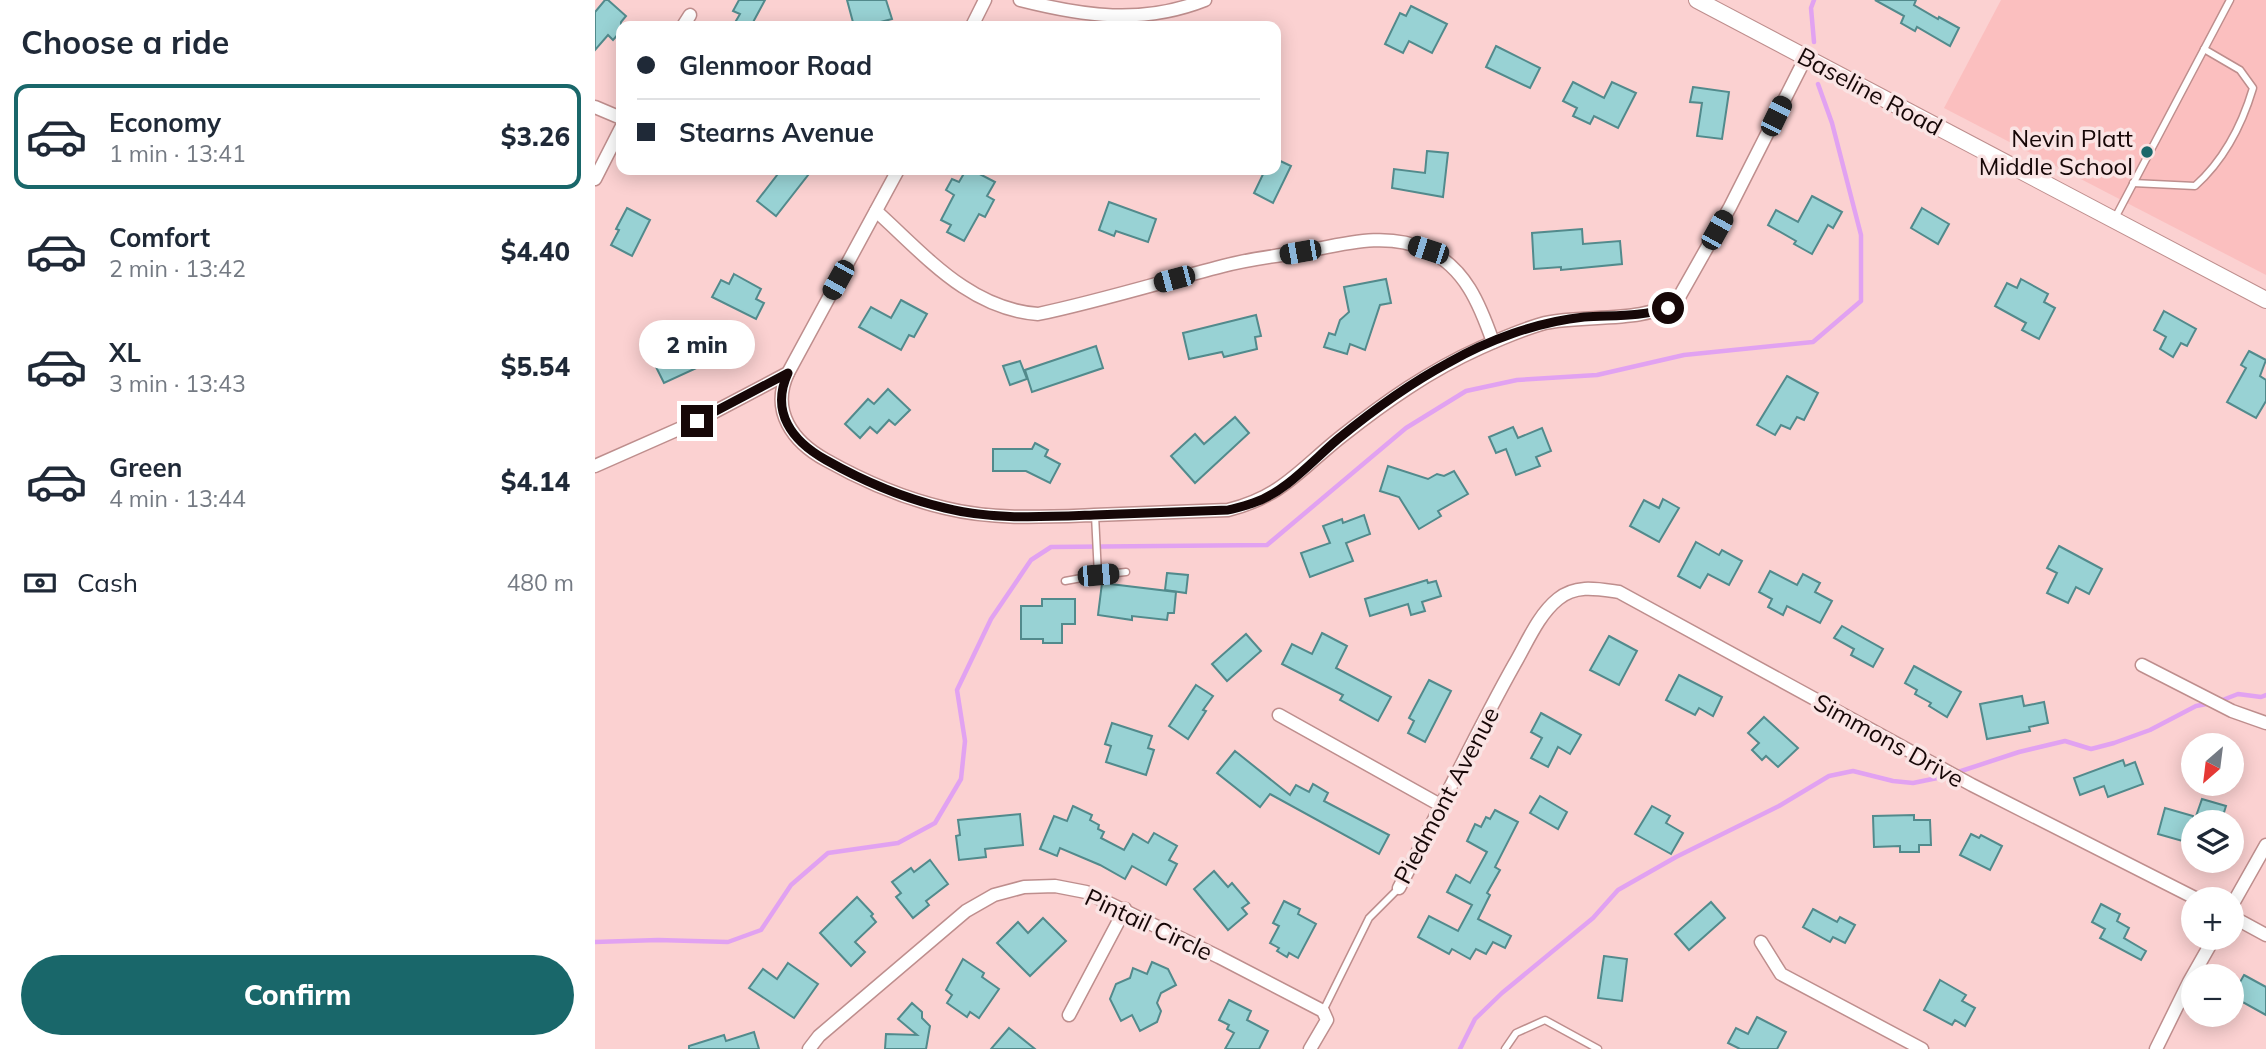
<!DOCTYPE html>
<html lang="en">
<head>
<meta charset="utf-8">
<style>
	:root { --surface:#fff; --page:#f2f2f3; --text:#1f2937; --muted:#747a83; --line:#e0e1e3; --accent:#19676a }
	body { margin:0; font-family:Mulish,sans-serif; background:var(--page); color:var(--text); height:100vh; display:flex; flex-direction:column; font-size:26px; white-space:nowrap }
	* { box-sizing:border-box; margin:0 }
	p { font-size:23px; color:var(--muted) }
	.icon { flex:none; width:38px; height:38px; fill:none; stroke:currentColor; stroke-width:2; stroke-linecap:round; stroke-linejoin:round }
	.map { position:relative; flex:1; overflow:hidden }
	.panel { display:flex; flex-direction:column; background:var(--surface); width:595px }
	.panel>* { flex:none }
	.top-card { position:absolute; left:21px; top:21px; width:665px; height:154px; border-radius:14px; box-shadow:0 4px 18px #0003; display:grid; align-content:center; height:154px; padding:0 21px; background:var(--surface) }
	.needle { width:46px; rotate:208deg }
	.buttons { position:absolute; left:1586px; top:733px; display:grid; gap:14px }
	.buttons a { display:grid; place-items:center; width:63px; height:63px; border-radius:50%; background:var(--surface); box-shadow:0 4px 18px #0003; font-size:35px }
	.end { position:absolute; width:32px; height:32px; margin:-16px; border:9px solid #160707; background:#fff; box-shadow:0 0 0 4px #fff }
	.from { border-radius:50% }
	.bubble { position:absolute; height:49px; border-radius:24px; background:var(--surface); box-shadow:0 4px 18px #0003; font-size:23px; font-weight:800; line-height:49px; text-align:center }
	.car { position:absolute; width:21px; height:42px; margin:-21px -10px; border-radius:9px; box-shadow:0 0 5px 2px #0007; background:linear-gradient(#222 24%,#8ab4d8 0 40%,#222 0 76%,#8ab4d8 0 86%,#222 0) }
	.top-card b { display:flex; align-items:center; gap:24px; height:66px; font-size:26px }
	.top-card b+b { border-top:2px solid var(--line) }
	.top-card i { width:18px; height:18px; background:var(--text) }
	ul { padding:0; list-style:none }
	li { display:flex; align-items:center; gap:21px; height:105px; margin:0 14px 10px; padding:0 7px; border:4px solid transparent; border-radius:14px }
	li div { flex:1 }
	li b { display:block; font-size:26px }
	li em { font-style:normal; font-weight:800 }
	li.active { border-color:var(--accent) }
	li>.icon { width:63px; height:63px; stroke-width:1.5 }
	h2 { padding:0 21px; font-size:32px; line-height:84px }
	.pay { display:flex; align-items:center; gap:18px; height:77px; padding:0 21px; font-size:26px }
	.pay p { margin-inline-start:auto }
	.action { display:flex; gap:14px; margin-top:auto; padding:14px 21px }
	.action a { flex:1; height:80px; border-radius:42px; background:var(--accent); color:#fff; font-size:28px; font-weight:800; line-height:80px; text-align:center }
	main { display:flex; flex:1; min-height:0 }
	.map>svg:first-child { display:block }
</style>
</head>
<body>
<main>
<section class="panel">
<h2>Choose a ride</h2>
<ul>
<li class="active"><svg class="icon" aria-label="car" viewBox="0 0 24 24"><path d="M5 17H2v-5l4-1 3-4h7l3 4 3 1v5h-3M9 17h6M6 11h13"/><circle cx="7" cy="17" r="2"/><circle cx="17" cy="17" r="2"/></svg><div><b>Economy</b><p>1 min · 13:41</p></div><em>$3.26</em></li>
<li><svg class="icon" aria-label="car" viewBox="0 0 24 24"><path d="M5 17H2v-5l4-1 3-4h7l3 4 3 1v5h-3M9 17h6M6 11h13"/><circle cx="7" cy="17" r="2"/><circle cx="17" cy="17" r="2"/></svg><div><b>Comfort</b><p>2 min · 13:42</p></div><em>$4.40</em></li>
<li><svg class="icon" aria-label="car" viewBox="0 0 24 24"><path d="M5 17H2v-5l4-1 3-4h7l3 4 3 1v5h-3M9 17h6M6 11h13"/><circle cx="7" cy="17" r="2"/><circle cx="17" cy="17" r="2"/></svg><div><b>XL</b><p>3 min · 13:43</p></div><em>$5.54</em></li>
<li><svg class="icon" aria-label="car" viewBox="0 0 24 24"><path d="M5 17H2v-5l4-1 3-4h7l3 4 3 1v5h-3M9 17h6M6 11h13"/><circle cx="7" cy="17" r="2"/><circle cx="17" cy="17" r="2"/></svg><div><b>Green</b><p>4 min · 13:44</p></div><em>$4.14</em></li>
</ul>
<div class="pay"><svg class="icon" aria-label="cash" viewBox="0 0 24 24"><path d="M3 7h18v10H3z"/><circle cx="12" cy="12" r="2"/></svg>Cash<p>480 m</p></div>
<div class="action"><a>Confirm</a></div>
</section>
<div class="map">
<svg width="1671" height="1049" viewBox="0 0 1671 1049">
	<rect width="100%" height="100%" fill="#fbd1d1"/>
	<polygon fill="#fbbfbf" points="1406,0 1671,0 1671,275 1349,108"/>
	<g fill="none" stroke-linecap="round" stroke-linejoin="round">
		<g stroke="#e1a2f1" stroke-width="4.5">
			<polyline points="1219,0 1216,8 1219,42"/>
			<polyline points="1625,701 1643,694 1666,697 1671,695"/>
			<polyline points="1360,773 1424,752 1470,741 1496,749 1519,743 1555,730 1601,706 1617,703"/>
			<polyline points="0,942 63,940 133,942 166,930 196,885 233,853 303,843 340,823 366,779 370,741 362,690 396,619 436,560 456,547 672,545 811,428 871,391 922,380 1002,375 1089,355 1218,342 1266,301 1266,235 1237,123 1223,84"/>
			<polyline points="865,1049 880,1019 907,993 998,918 1023,890 1081,857 1184,806 1234,776 1258,771 1298,781 1318,783 1352,776"/>
		</g>
	</g>
	<g fill="#98d2d4" stroke="#528a8c" stroke-width="2">
		<polygon points="10,0 13,0 31,16 26,22 26,31 18,40 13,35 0,50 0,12"/>
		<polygon points="144,0 170,0 156,26 138,26 145,14 138,11"/>
		<polygon points="252,0 291,0 297,19 270,26 259,26"/>
		<polygon points="1280,0 1321,0 1319,5 1343,19 1344,17 1364,28 1355,46 1322,27 1320,31 1306,23 1309,16"/>
		<polygon points="816,6 852,24 837,53 814,41 808,53 790,44 805,13 811,16"/>
		<polygon points="901,46 945,68 935,88 891,67"/>
		<polygon points="978,82 1009,98 1017,82 1041,93 1023,128 999,116 995,124 978,116 982,108 968,101"/>
		<polygon points="1098,87 1134,92 1127,139 1102,136 1107,103 1095,102"/>
		<polygon points="832,151 853,153 848,197 797,188 799,169 830,173"/>
		<polygon points="681,159 696,166 678,203 659,193 670,170 681,170"/>
		<polygon points="186,170 217,170 181,216 162,201"/>
		<polygon points="371,170 377,170 400,182 392,196 399,200 390,217 384,214 369,241 352,232 356,225 346,220 359,195 351,190 357,179 364,182"/>
		<polygon points="1217,196 1247,212 1238,228 1233,225 1217,254 1199,244 1201,241 1173,225 1181,210 1203,222"/>
		<polygon points="514,202 561,219 553,242 521,231 519,236 504,230"/>
		<polygon points="32,208 55,220 37,256 16,245 24,230 21,229"/>
		<polygon points="1327,208 1354,224 1343,244 1316,228"/>
		<polygon points="987,229 988,244 1025,241 1027,264 966,270 966,267 939,269 937,233"/>
		<polygon points="139,274 166,289 161,299 169,303 161,319 117,297 126,280 134,284"/>
		<polygon points="791,279 796,303 785,305 770,350 755,344 752,354 729,347 734,333 740,335 745,320 754,312 749,287"/>
		<polygon points="1426,279 1453,294 1449,302 1460,308 1444,339 1427,330 1431,323 1400,306 1412,283 1422,288"/>
		<polygon points="306,300 332,314 319,337 314,335 306,350 264,327 276,307 296,318"/>
		<polygon points="1569,311 1601,329 1592,346 1586,343 1578,357 1565,349 1571,337 1559,330"/>
		<polygon points="661,315 666,336 660,337 662,349 629,357 627,352 594,359 588,333"/>
		<polygon points="111,328 120,345 102,353 108,365 69,383 55,355"/>
		<polygon points="501,346 508,368 437,392 430,370"/>
		<polygon points="1654,351 1671,360 1665,376 1671,380 1671,401 1661,418 1632,402 1651,368 1646,365"/>
		<polygon points="425,361 432,379 415,385 408,366"/>
		<polygon points="1192,376 1223,393 1209,420 1202,417 1195,429 1186,425 1180,435 1162,425"/>
		<polygon points="293,389 315,410 300,425 294,420 282,433 275,427 265,438 250,424 273,399 279,404"/>
		<polygon points="640,417 654,433 600,483 576,456 600,434 609,444"/>
		<polygon points="918,427 923,438 947,428 956,451 941,457 945,466 921,475 911,449 901,453 894,437"/>
		<polygon points="440,443 453,450 450,456 465,464 455,483 431,471 398,471 398,449 437,449"/>
		<polygon points="793,466 833,479 842,474 849,476 859,471 873,494 843,511 846,516 824,529 804,497 785,491"/>
		<polygon points="1068,499 1084,508 1064,542 1035,526 1049,500 1064,508"/>
		<polygon points="769,515 775,534 751,543 758,561 715,577 706,553 735,543 728,526 747,519 748,523"/>
		<polygon points="1101,542 1124,555 1127,550 1147,561 1134,585 1113,574 1105,588 1083,576"/>
		<polygon points="1464,546 1507,569 1494,594 1481,587 1473,603 1452,593 1462,573 1452,568"/>
		<polygon points="1175,571 1202,585 1208,574 1225,583 1220,592 1237,601 1225,623 1192,606 1188,615 1173,607 1177,599 1164,592"/>
		<polygon points="572,573 593,575 591,593 570,590"/>
		<polygon points="832,580 833,583 841,581 846,596 827,602 830,611 816,615 813,604 775,616 770,599"/>
		<polygon points="507,583 581,592 579,613 573,613 572,620 537,616 537,620 503,615"/>
		<polygon points="447,599 480,599 480,624 467,624 467,643 448,643 448,639 426,639 426,606 447,606"/>
		<polygon points="1247,626 1288,649 1278,667 1256,655 1259,649 1239,638"/>
		<polygon points="727,633 752,646 741,668 796,697 783,721 745,700 748,695 687,664 697,644 717,654"/>
		<polygon points="651,634 666,651 632,681 617,664"/>
		<polygon points="1014,636 1042,651 1024,685 995,670"/>
		<polygon points="1319,666 1366,692 1352,717 1334,706 1336,703 1320,694 1322,690 1310,683"/>
		<polygon points="1084,675 1127,697 1118,716 1104,708 1100,715 1071,700"/>
		<polygon points="834,680 856,691 830,742 813,733 819,721 814,718"/>
		<polygon points="601,685 618,696 608,710 611,711 593,739 574,726"/>
		<polygon points="1427,696 1429,706 1449,702 1453,723 1434,727 1435,731 1392,739 1385,704"/>
		<polygon points="946,713 986,735 975,754 963,747 953,767 936,758 947,738 936,732"/>
		<polygon points="1169,717 1203,748 1183,767 1171,756 1167,760 1157,750 1164,743 1153,733"/>
		<polygon points="517,723 557,736 553,748 559,750 551,775 511,762 516,746 510,744"/>
		<polygon points="640,751 695,795 701,785 714,792 718,784 733,793 729,801 794,835 784,854 675,794 665,807 622,773"/>
		<polygon points="1528,760 1530,766 1540,762 1548,784 1513,797 1509,786 1485,795 1479,778"/>
		<polygon points="945,796 972,812 963,829 935,813"/>
		<polygon points="1607,799 1631,806 1626,822 1599,822"/>
		<polygon points="478,806 497,815 495,820 504,825 503,829 509,832 506,838 529,850 538,834 553,843 559,833 582,846 574,860 582,864 571,885 537,866 530,879 505,865 465,848 462,856 445,849 459,816 472,821"/>
		<polygon points="1057,806 1075,816 1071,823 1088,833 1076,854 1040,834"/>
		<polygon points="1570,808 1598,816 1598,844 1563,834"/>
		<polygon points="900,810 923,822 900,867 905,870 892,893 895,895 883,919 916,936 910,948 898,942 891,954 881,949 875,959 857,949 854,954 823,937 834,916 863,931 877,905 852,892 861,875 875,883 892,852 872,841 880,824 886,827 891,817 895,819"/>
		<polygon points="425,814 428,845 390,849 391,857 364,860 361,836 365,835 363,820"/>
		<polygon points="1319,815 1319,820 1335,820 1336,845 1324,845 1324,852 1305,852 1305,846 1279,847 1278,816"/>
		<polygon points="1376,834 1384,838 1386,835 1407,846 1395,870 1365,855"/>
		<polygon points="335,860 353,884 331,901 334,905 318,918 301,897 306,893 297,882 316,868 319,872"/>
		<polygon points="619,871 633,887 637,883 654,903 647,908 652,914 633,930 599,889"/>
		<polygon points="262,897 278,914 276,916 281,922 260,942 270,952 256,966 225,933"/>
		<polygon points="689,901 705,909 703,914 721,924 703,958 694,953 692,957 682,951 684,948 675,943 684,926 678,923"/>
		<polygon points="1116,902 1130,918 1094,950 1080,934"/>
		<polygon points="1506,904 1525,914 1522,921 1534,928 1529,938 1551,951 1546,960 1505,938 1510,929 1497,922"/>
		<polygon points="1218,909 1242,922 1245,917 1260,925 1250,943 1238,937 1235,942 1208,927"/>
		<polygon points="448,918 471,941 435,976 402,943 423,922 433,933"/>
		<polygon points="1009,956 1032,959 1027,1001 1003,998"/>
		<polygon points="368,959 389,973 387,977 404,989 384,1018 375,1012 372,1017 352,1003 357,995 351,990"/>
		<polygon points="557,962 573,969 581,985 566,993 562,1003 566,1011 562,1022 545,1031 537,1015 526,1021 515,999 521,984 535,978 538,968 552,974"/>
		<polygon points="193,963 223,984 199,1018 154,988 168,969 182,979"/>
		<polygon points="1649,975 1671,987 1671,1015 1637,996"/>
		<polygon points="1345,980 1371,995 1367,1001 1380,1008 1370,1026 1360,1020 1357,1025 1329,1010"/>
		<polygon points="634,1000 656,1011 652,1020 673,1031 664,1049 630,1049 639,1033 632,1029 634,1025 624,1020"/>
		<polygon points="317,1003 327,1012 327,1018 335,1026 331,1049 290,1049 291,1034 322,1035 303,1019"/>
		<polygon points="1162,1017 1191,1032 1182,1049 1145,1049 1133,1043 1141,1028 1153,1034"/>
		<polygon points="414,1028 440,1049 396,1049"/>
		<polygon points="159,1032 164,1049 94,1049 94,1046 129,1035 131,1041"/>
	</g>
	<g fill="none" stroke-linecap="round" stroke-linejoin="round">
		<defs>
			<g id="service">
				<path d="M1538,183L1600,186C1629,160 1647,125 1658,88L1645,70L1609,49"/>
				<polyline points="1520,218 1635,0"/>
				<polyline points="500,515 503,575 531,572"/>
				<polyline points="470,581 503,575"/>
				<polyline points="728,1011 774,918 804,888"/>
				<polyline points="910,1049 921,1033 950,1020 1003,1049"/>
			</g>
			<g id="minor">
				<path d="M425,0C488,16 547,25 610,0"/>
				<polyline points="88,26 95,15"/>
				<polyline points="377,26 390,0"/>
				<polyline points="0,107 26,118"/>
				<polyline points="0,179 26,128"/>
				<path d="M281,211C330,255 374,309 443,314C505,301 566,282 628,266C654,259 681,256 707,252C749,244 792,231 832,250C870,267 885,305 898,342"/>
				<path d="M193,373C175,411 198,442 231,460C268,481 308,498 350,508C398,520 449,517 499,515C543,513 588,512 633,510C688,496 704,470 747,436C790,402 834,371 885,348C905,339 928,329 950,323C989,314 1053,324 1083,299L1135,207L1211,57"/>
				<polyline points="0,466 102,421 193,373 303,170"/>
				<polyline points="1547,665 1637,711 1671,723"/>
				<polyline points="684,715 847,806"/>
				<path d="M804,888C843,814 878,738 919,665C932,643 943,615 963,599C981,584 1003,589 1024,592L1377,785L1604,900"/>
				<polyline points="1636,907 1671,845"/>
				<polyline points="1636,916 1671,935"/>
				<polyline points="1166,942 1186,974 1327,1049"/>
				<polyline points="474,1015 530,909"/>
				<polyline points="214,1049 224,1036 251,1013 371,911 399,895 429,887 460,886 491,892 624,957 728,1011 732,1020 715,1049"/>
				<polyline points="1561,1049 1594,982 1619,938"/>
			</g>
			<polyline id="tertiary" points="1102,0 1671,300"/>
		</defs>
		<use href="#service" stroke="#be8e8d" stroke-width="9"/>
		<use href="#minor" stroke="#be8e8d" stroke-width="15"/>
		<use href="#tertiary" stroke="#be8e8d" stroke-width="18"/>
		<use href="#service" stroke="#fff" stroke-width="6"/>
		<use href="#minor" stroke="#fff" stroke-width="12"/>
		<use href="#tertiary" stroke="#fff" stroke-width="16"/>
	</g>
	<g fill="none" stroke-linecap="round" stroke-linejoin="round">
		<path stroke="#160707" stroke-width="9" d="M102,421L193,373C175,412 197,441 231,460C268,481 308,498 350,508C398,520 449,517 499,515C543,513 588,512 633,510C641,508 650,506 658,503C691,492 717,461 743,439C777,411 814,384 853,363C893,340 942,322 989,317C1017,315 1046,317 1073,308"/>
	</g>
	<circle fill="#19676a" stroke="#fae4e4" stroke-width="2.5" cx="1552" cy="152" r="7"/>
	<g text-anchor="middle" dominant-baseline="central" stroke-width="7" stroke-linejoin="round" paint-order="stroke">
		<g font-size="24" fill="#160707" stroke="#fae4e4">
			<text transform="translate(1275 91) rotate(28)">Baseline Road</text>
			<text transform="translate(1294 740) rotate(29)">Simmons Drive</text>
			<text transform="translate(851 795) rotate(-62)">Piedmont Avenue</text>
			<text transform="translate(554 924) rotate(25)">Pintail Circle</text>
		</g>
		<g font-size="24" fill="#160707" stroke="#fae4e4" text-anchor="end">
			<text x="1538" y="138">Nevin Platt<tspan x="1538" dy="28">Middle School</tspan></text>
		</g>
	</g>
</svg>
<div class="buttons">
<a><svg class="needle" viewBox="-14 -14 28 28"><path d="M0-13l5 13h-10z" fill="#e53935"/><path d="M0 13l5-13h-10z" fill="#747a83"/></svg></a>
<a><svg class="icon" aria-label="layers" viewBox="0 0 24 24"><path d="M12 4l9 5-9 5-9-5zM3 14l9 5 9-5"/></svg></a>
<a>+</a>
<a>−</a>
</div>
<i class="end from" style="left:1073px;top:308px"></i>
<i class="end" style="left:102px;top:421px"></i>
<div class="bubble" style="left:44px;top:320px;width:116px">2 min</div>
<i class="car" style="left:1181px;top:116px;rotate:26deg"></i>
<i class="car" style="left:1122px;top:230px;rotate:29deg"></i>
<i class="car" style="left:833px;top:250px;rotate:288deg"></i>
<i class="car" style="left:705px;top:252px;rotate:260deg"></i>
<i class="car" style="left:579px;top:279px;rotate:255deg"></i>
<i class="car" style="left:243px;top:280px;rotate:209deg"></i>
<i class="car" style="left:503px;top:575px;rotate:85deg"></i>
<div class="top-card">
<b><i class="from"></i>Glenmoor Road</b>
<b><i></i>Stearns Avenue</b>
</div>
</div>
</main>
</body>
</html>
